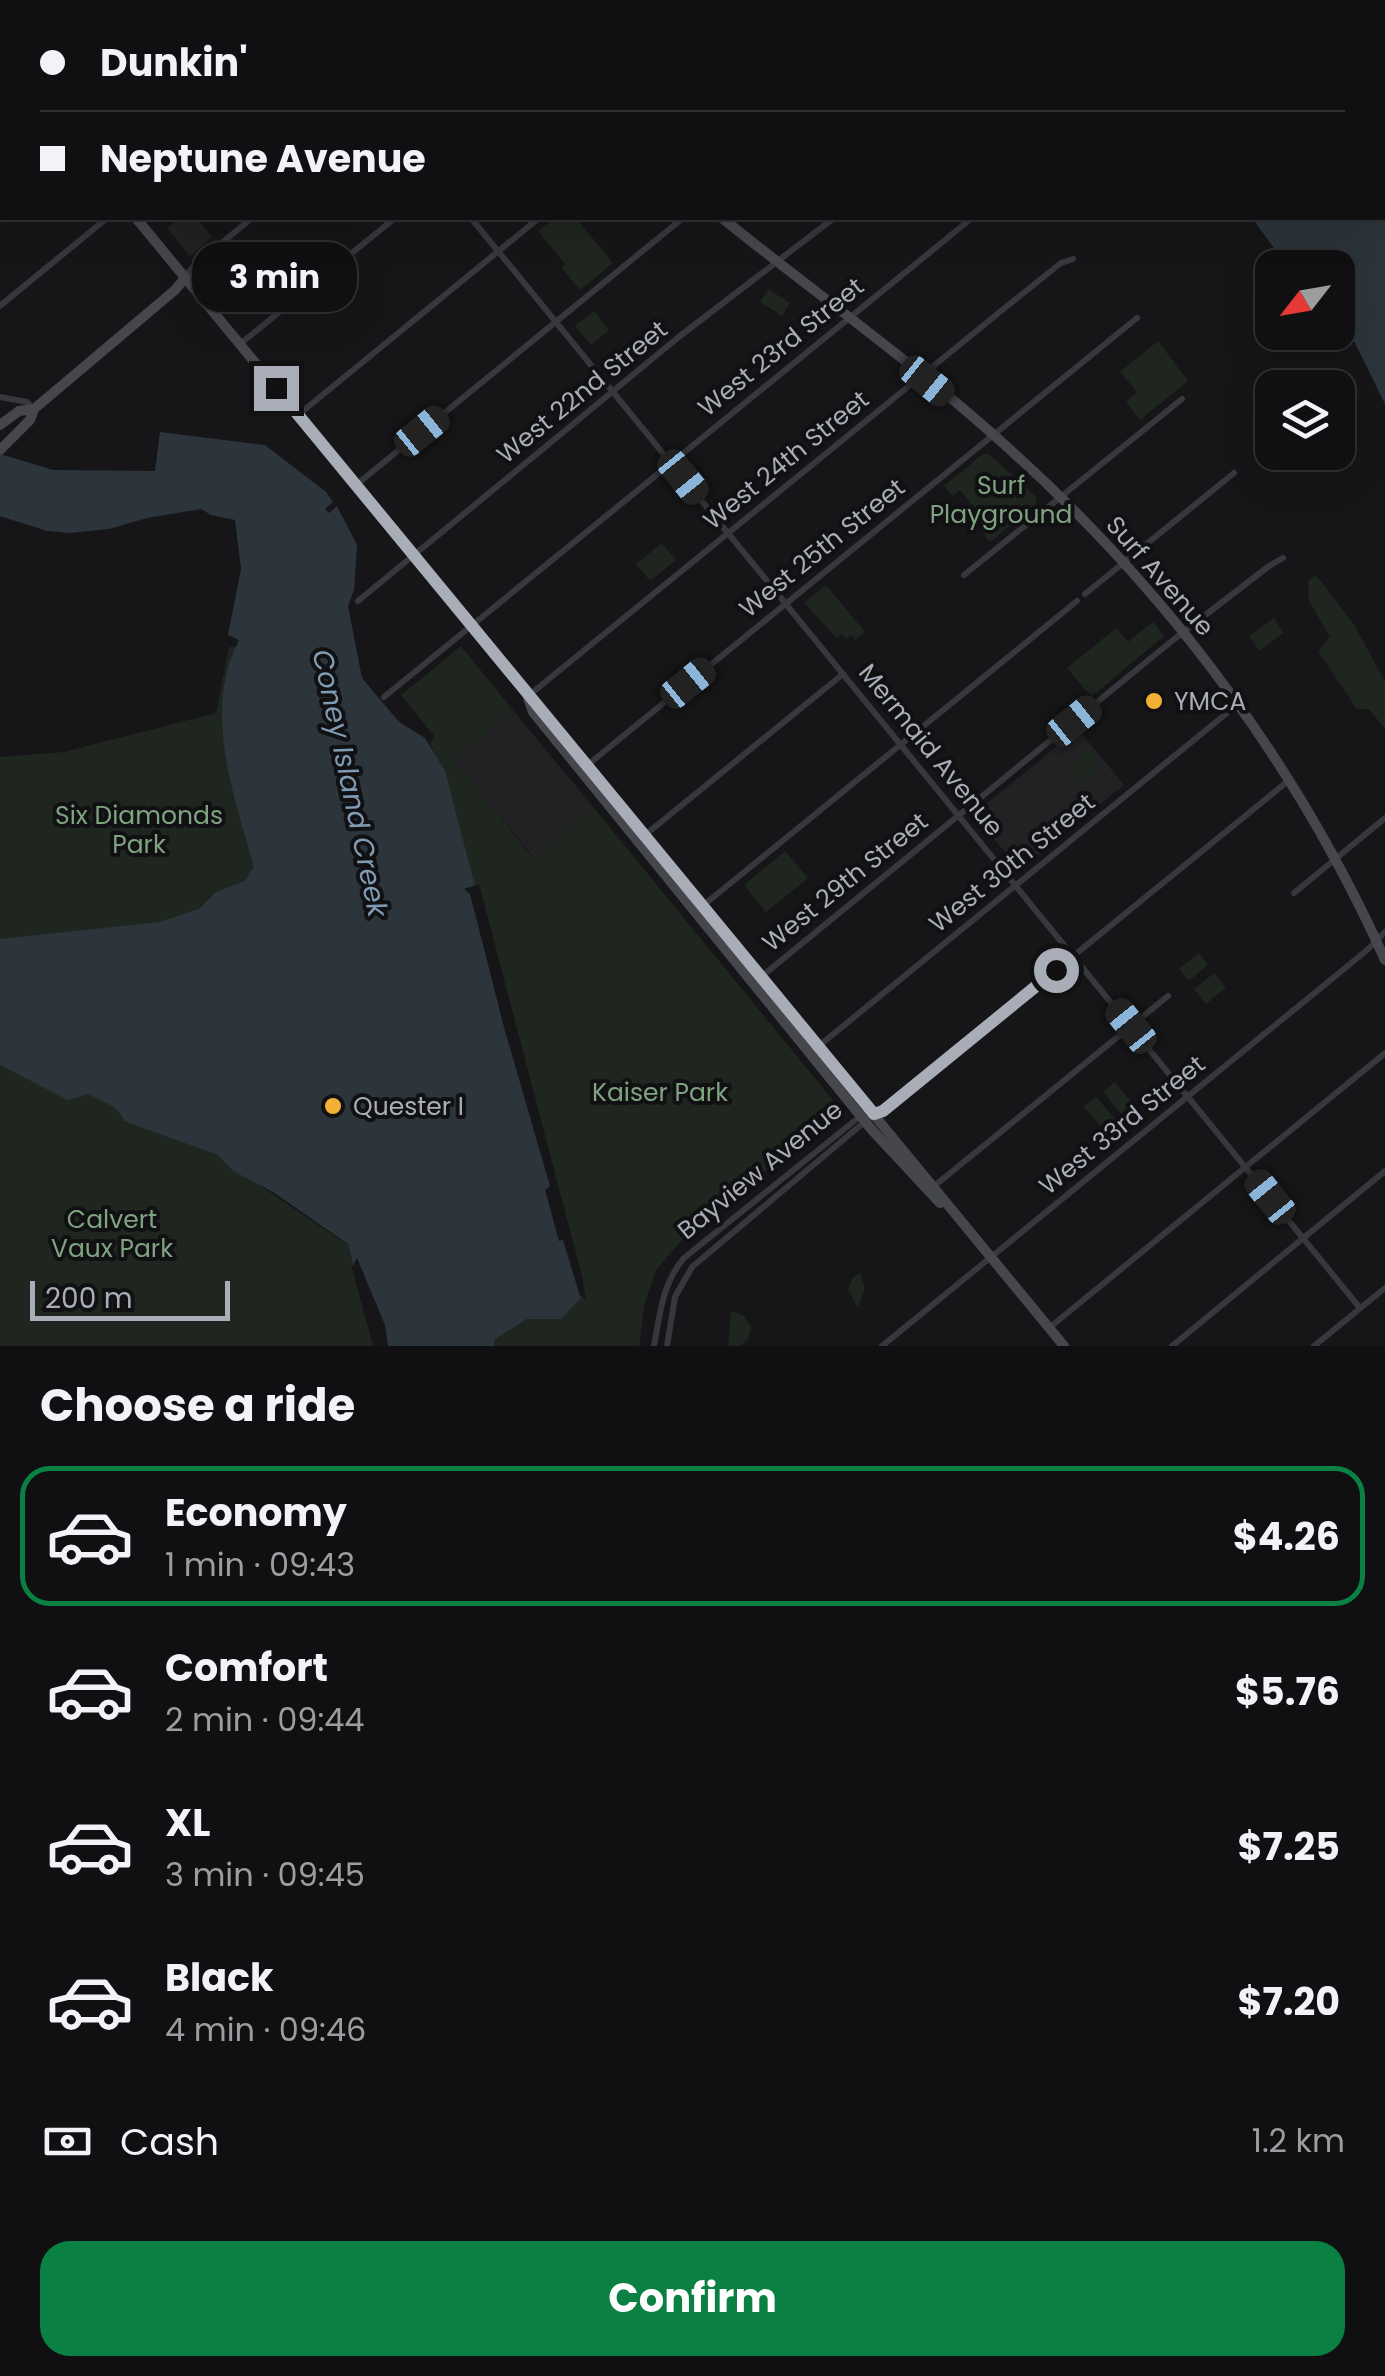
<!DOCTYPE html>
<html lang="en">
<head>
<meta charset="utf-8">
<style>
	:root { --surface:#101012; --page:#19191b; --text:#f1f3f6; --muted:#9c9d9f; --line:#303032; --accent:#0b8043 }
	body { margin:0; font-family:Poppins,sans-serif; background:var(--page); color:var(--text); height:100vh; display:flex; flex-direction:column; font-size:38px; white-space:nowrap }
	* { box-sizing:border-box; margin:0 }
	p { font-size:32px; color:var(--muted) }
	.icon { flex:none; width:55px; height:55px; fill:none; stroke:currentColor; stroke-width:2; stroke-linecap:round; stroke-linejoin:round }
	.map { position:relative; height:1346px; overflow:hidden }
	.drawer { display:flex; flex-direction:column; background:var(--surface); flex:1 }
	.drawer>* { flex:none }
	.hud { position:absolute; left:0px; top:0px; width:1385px; height:220px; box-shadow:0 10px 40px #0002,0 0 0 2px var(--line); display:grid; align-content:center; height:220px; padding:0 40px; background:var(--surface) }
	.needle { width:65px; rotate:239deg }
	.tools { position:absolute; left:1255px; top:250px; display:grid; gap:20px }
	.tools a { display:grid; place-items:center; width:100px; height:100px; border-radius:20px; background:var(--surface); box-shadow:0 10px 40px #0002,0 0 0 2px var(--line); font-size:50px }
	.scale { position:absolute; left:30px; bottom:25px; width:200px; box-sizing:border-box; padding-left:10px; border:5px solid #a8adb8; border-top:0; font-size:28px; line-height:35px; white-space:nowrap; color:#a8adb8; -webkit-text-stroke:8px #111113; paint-order:stroke }
	.end { position:absolute; width:45px; height:45px; margin:-22px; border:12px solid #a8adb8; background:#111; box-shadow:0 0 0 5px #111 }
	.from { border-radius:50% }
	.bubble { position:absolute; height:70px; border-radius:30px; background:var(--surface); box-shadow:0 10px 40px #0002,0 0 0 2px var(--line); font-size:32px; font-weight:700; line-height:70px; text-align:center }
	.car { position:absolute; width:30px; height:60px; margin:-30px -15px; border-radius:12px; box-shadow:0 0 8px 2px #0007; background:linear-gradient(#222 24%,#8ab4d8 0 40%,#222 0 76%,#8ab4d8 0 86%,#222 0) }
	.hud b { display:flex; align-items:center; gap:35px; height:95px; font-size:38px }
	.hud b+b { border-top:2px solid var(--line) }
	.hud i { width:25px; height:25px; background:var(--text) }
	ul { padding:0; list-style:none }
	li { display:flex; align-items:center; gap:30px; height:140px; margin:0 20px 15px; padding:0 20px; border:5px solid transparent; border-radius:30px }
	li div { flex:1 }
	li b { display:block; font-size:38px }
	li em { font-style:normal; font-weight:700 }
	li.active { border-color:var(--accent) }
	li>.icon { width:90px; height:90px; stroke-width:1.5 }
	h2 { padding:0 40px; font-size:45px; line-height:120px }
	.pay { display:flex; align-items:center; gap:25px; height:110px; padding:0 40px; font-size:38px }
	.pay p { margin-inline-start:auto }
	.button { display:flex; gap:20px; margin-top:auto; padding:20px 40px }
	.button a { flex:1; height:115px; border-radius:30px; background:var(--accent); color:#fff; font-size:40px; font-weight:700; line-height:115px; text-align:center }
	.map>svg:first-child { display:block }
</style>
</head>
<body>
<div class="map">
<svg width="1385" height="1346" viewBox="0 0 1385 1346">
	<rect width="100%" height="100%" fill="#161618"/>
	<g fill="#222225">
		<polygon points="180,218 197,218 212,237 190,256 167,228"/>
		<polygon points="513,710 594,808 534,858 453,759"/>
		<polygon points="1078,729 1124,785 1019,870 974,814"/>
	</g>
	<g fill="#1e261f">
		<polygon points="555,218 576,218 613,263 580,290 562,268 565,264 538,231"/>
		<polygon points="768,289 790,303 782,316 760,302"/>
		<polygon points="594,311 609,330 591,345 575,326"/>
		<polygon points="1158,341 1188,381 1140,420 1126,402 1137,392 1120,372"/>
		<polygon points="983,454 989,454 1037,498 1036,504 990,542 982,532 989,525 960,490 953,496 944,486"/>
		<polygon points="662,543 676,560 650,581 636,564"/>
		<polygon points="1316,575 1353,623 1385,681 1385,729 1369,709 1357,709 1318,651 1330,637 1309,601 1308,581"/>
		<polygon points="826,585 865,632 855,640 851,635 846,639 842,634 837,638 804,603"/>
		<polygon points="1274,618 1284,633 1259,651 1249,636"/>
		<polygon points="1153,622 1164,636 1091,697 1067,668 1116,628 1128,642"/>
		<path d="M461,646L513,710L454,760L533,858L594,808L836,1104L834,1115L680,1242L656,1270L645,1302L639,1346H494L495,1339L527,1319L561,1318L391,713C403,728 421,735 433,750L430,742L435,737L401,695Z"/>
		<polygon points="229,647 238,647 278,862 220,1144 262,1187 348,1245 373,1346 0,1346 0,757 64,752 216,713"/>
		<polygon points="1086,751 1091,752 1101,768 1079,785 1066,768"/>
		<polygon points="785,851 808,878 766,912 744,885"/>
		<polygon points="1199,953 1208,965 1189,981 1179,969"/>
		<polygon points="1214,973 1226,988 1206,1004 1194,989"/>
		<polygon points="1115,1082 1133,1104 1121,1114 1103,1092"/>
		<polygon points="1096,1097 1115,1119 1103,1129 1084,1107"/>
		<polygon points="860,1272 865,1289 858,1308 848,1290 852,1279"/>
		<polygon points="731,1311 743,1315 751,1327 748,1339 740,1346 728,1346"/>
	</g>
	<g fill="#2c353c">
		<polygon points="1067,0 1385,0 1385,404 1353,339 1338,323 1338,268 1288,267 1252,218 1382,218 1382,2"/>
		<path d="M160,432L265,445L326,492L333,502L325,509L329,513L337,506L357,545L354,590L348,606L362,678L399,722L425,738L445,771L582,1297L561,1319H527L495,1339L494,1346H373L348,1244L273,1192L233,1171L218,1155L124,1121C120,1106 101,1101 88,1094L68,1100L0,1065V939L160,922L199,909L216,892L245,881L254,867C234,795 202,711 239,640L228,635L241,569L235,520L211,515L201,509L147,518L109,529L70,533L47,531L0,516V454L53,470L155,471Z"/>
	</g>
	<g fill="#161618">
		<polygon points="479,884 582,1276 586,1300 580,1296 563,1240 559,1241 545,1190 550,1186 505,1031 470,894 464,889"/>
		<polygon points="357,1258 385,1325 388,1346 373,1346 352,1268"/>
	</g>
	<g fill="none" stroke-linecap="round" stroke-linejoin="round">
		<g stroke="#37383d" stroke-width="6">
			<polyline points="293,0 295,2"/>
			<polyline points="226,2 229,0"/>
			<polyline points="371,2 374,0"/>
			<polyline points="0,188 2,186"/>
			<polyline points="471,218 1360,1308"/>
			<polyline points="185,277 195,265 252,218"/>
			<polyline points="0,306 107,218"/>
			<polyline points="240,344 395,218"/>
			<polyline points="0,397 27,402 34,409"/>
			<polyline points="298,415 539,218"/>
			<polyline points="356,485 683,218"/>
			<polyline points="964,575 1182,399"/>
			<polyline points="1085,594 1234,473"/>
			<polyline points="358,601 680,336 834,218"/>
			<polyline points="528,696 1001,311 1061,263 1073,259"/>
			<polyline points="384,697 972,218"/>
			<polyline points="585,767 1137,318"/>
			<polyline points="645,835 843,674"/>
			<polyline points="1294,893 1385,818"/>
			<polyline points="700,908 1077,601"/>
			<polyline points="761,977 1173,640 1269,566 1283,558"/>
			<polyline points="815,1049 1238,704"/>
			<polyline points="933,1187 1168,996"/>
			<polyline points="1049,1328 1385,1053"/>
			<path d="M654,1346C660,1314 662,1284 684,1258L863,1114"/>
			<polyline points="667,1346 675,1297 692,1267 874,1114 883,1111 1288,781"/>
			<polyline points="882,1346 1366,951 1385,932"/>
			<polyline points="1172,1346 1385,1171"/>
			<polyline points="1314,1346 1385,1288"/>
		</g>
		<g stroke="#45474d" stroke-width="10">
			<polyline points="487,0 489,2"/>
			<polyline points="75,2 78,0"/>
			<polyline points="0,32 2,35"/>
			<polyline points="0,63 2,61"/>
			<polyline points="136,218 1064,1346"/>
			<path d="M722,218C820,297 924,370 1017,456C1172,597 1299,768 1385,960"/>
			<polyline points="0,425 19,411 34,409"/>
			<polyline points="0,450 30,420 34,409 175,290 185,278"/>
			<polyline points="528,698 533,712 872,1130 940,1203"/>
		</g>
		<g stroke="#4a4c52" stroke-width="2.5" stroke-dasharray="12 10" stroke-linecap="butt">
			<polyline points="0,2 3,0"/>
			<polyline points="20,2 28,0"/>
		</g>
	</g>
	<g fill="none" stroke-linecap="round" stroke-linejoin="round">
		<polyline stroke="#a8adb8" stroke-width="12" points="276,388 874,1114 883,1111 1056,970"/>
	</g>
	<g fill="#f2b134" stroke="#111113" stroke-width="4">
		<circle cx="1154" cy="701" r="10"/>
		<circle cx="333" cy="1106" r="10"/>
	</g>
	<g text-anchor="middle" dominant-baseline="central" stroke-width="8" stroke-linejoin="round" paint-order="stroke">
		<g font-size="25" fill="#a8adb8" stroke="#111113">
			<text transform="translate(781 347) rotate(-39)">West 23rd Street</text>
			<text transform="translate(582 392) rotate(-39)">West 22nd Street</text>
			<text transform="translate(786 460) rotate(-39)">West 24th Street</text>
			<text transform="translate(822 548) rotate(-39)">West 25th Street</text>
			<text transform="translate(1160 576) rotate(49)">Surf Avenue</text>
			<text transform="translate(931 750) rotate(51)">Mermaid Avenue</text>
			<text transform="translate(1012 863) rotate(-39)">West 30th Street</text>
			<text transform="translate(845 882) rotate(-39)">West 29th Street</text>
			<text transform="translate(1122 1125) rotate(-39)">West 33rd Street</text>
			<text transform="translate(760 1170) rotate(-39)">Bayview Avenue</text>
		</g>
		<g font-size="25" fill="#7fa381" stroke="#111113">
			<text x="1001" y="485">Surf<tspan x="1001" dy="29">Playground</tspan></text>
			<text x="139" y="815">Six Diamonds<tspan x="139" dy="29">Park</tspan></text>
			<text x="660" y="1092">Kaiser Park</text>
			<text x="112" y="1219">Calvert<tspan x="112" dy="29">Vaux Park</tspan></text>
		</g>
		<g font-size="25" fill="#a8adb8" stroke="#111113" text-anchor="start">
			<text x="1174" y="701">YMCA</text>
			<text x="353" y="1106">Quester I</text>
		</g>
		<g font-size="28" font-style="italic" fill="#7f9bb3" stroke="#111113">
			<text transform="translate(350 783) rotate(78)">Coney Island Creek</text>
		</g>
	</g>
</svg>
<div class="tools">
<a><svg class="needle" viewBox="-14 -14 28 28"><path d="M0-13l5 13h-10z" fill="#e53935"/><path d="M0 13l5-13h-10z" fill="#9c9d9f"/></svg></a>
<a><svg class="icon" aria-label="layers" viewBox="0 0 24 24"><path d="M12 4l9 5-9 5-9-5zM3 14l9 5 9-5"/></svg></a>
</div>
<div class="scale">200 m</div>
<i class="end from" style="left:1056px;top:970px"></i>
<i class="end" style="left:276px;top:388px"></i>
<div class="bubble" style="left:192px;top:242px;width:165px">3 min</div>
<i class="car" style="left:927px;top:381px;rotate:129deg"></i>
<i class="car" style="left:422px;top:431px;rotate:51deg"></i>
<i class="car" style="left:683px;top:477px;rotate:141deg"></i>
<i class="car" style="left:688px;top:683px;rotate:51deg"></i>
<i class="car" style="left:1074px;top:721px;rotate:51deg"></i>
<i class="car" style="left:1131px;top:1026px;rotate:321deg"></i>
<i class="car" style="left:1270px;top:1197px;rotate:321deg"></i>
<div class="hud">
<b><i class="from"></i>Dunkin'</b>
<b><i></i>Neptune Avenue</b>
</div>
</div>
<section class="drawer">
<h2>Choose a ride</h2>
<ul>
<li class="active"><svg class="icon" aria-label="car" viewBox="0 0 24 24"><path d="M5 17H2v-5l4-1 3-4h7l3 4 3 1v5h-3M9 17h6M6 11h13"/><circle cx="7" cy="17" r="2"/><circle cx="17" cy="17" r="2"/></svg><div><b>Economy</b><p>1 min · 09:43</p></div><em>$4.26</em></li>
<li><svg class="icon" aria-label="car" viewBox="0 0 24 24"><path d="M5 17H2v-5l4-1 3-4h7l3 4 3 1v5h-3M9 17h6M6 11h13"/><circle cx="7" cy="17" r="2"/><circle cx="17" cy="17" r="2"/></svg><div><b>Comfort</b><p>2 min · 09:44</p></div><em>$5.76</em></li>
<li><svg class="icon" aria-label="car" viewBox="0 0 24 24"><path d="M5 17H2v-5l4-1 3-4h7l3 4 3 1v5h-3M9 17h6M6 11h13"/><circle cx="7" cy="17" r="2"/><circle cx="17" cy="17" r="2"/></svg><div><b>XL</b><p>3 min · 09:45</p></div><em>$7.25</em></li>
<li><svg class="icon" aria-label="car" viewBox="0 0 24 24"><path d="M5 17H2v-5l4-1 3-4h7l3 4 3 1v5h-3M9 17h6M6 11h13"/><circle cx="7" cy="17" r="2"/><circle cx="17" cy="17" r="2"/></svg><div><b>Black</b><p>4 min · 09:46</p></div><em>$7.20</em></li>
</ul>
<div class="pay"><svg class="icon" aria-label="cash" viewBox="0 0 24 24"><path d="M3 7h18v10H3z"/><circle cx="12" cy="12" r="2"/></svg>Cash<p>1.2 km</p></div>
<div class="button"><a>Confirm</a></div>
</section>
</body>
</html>
